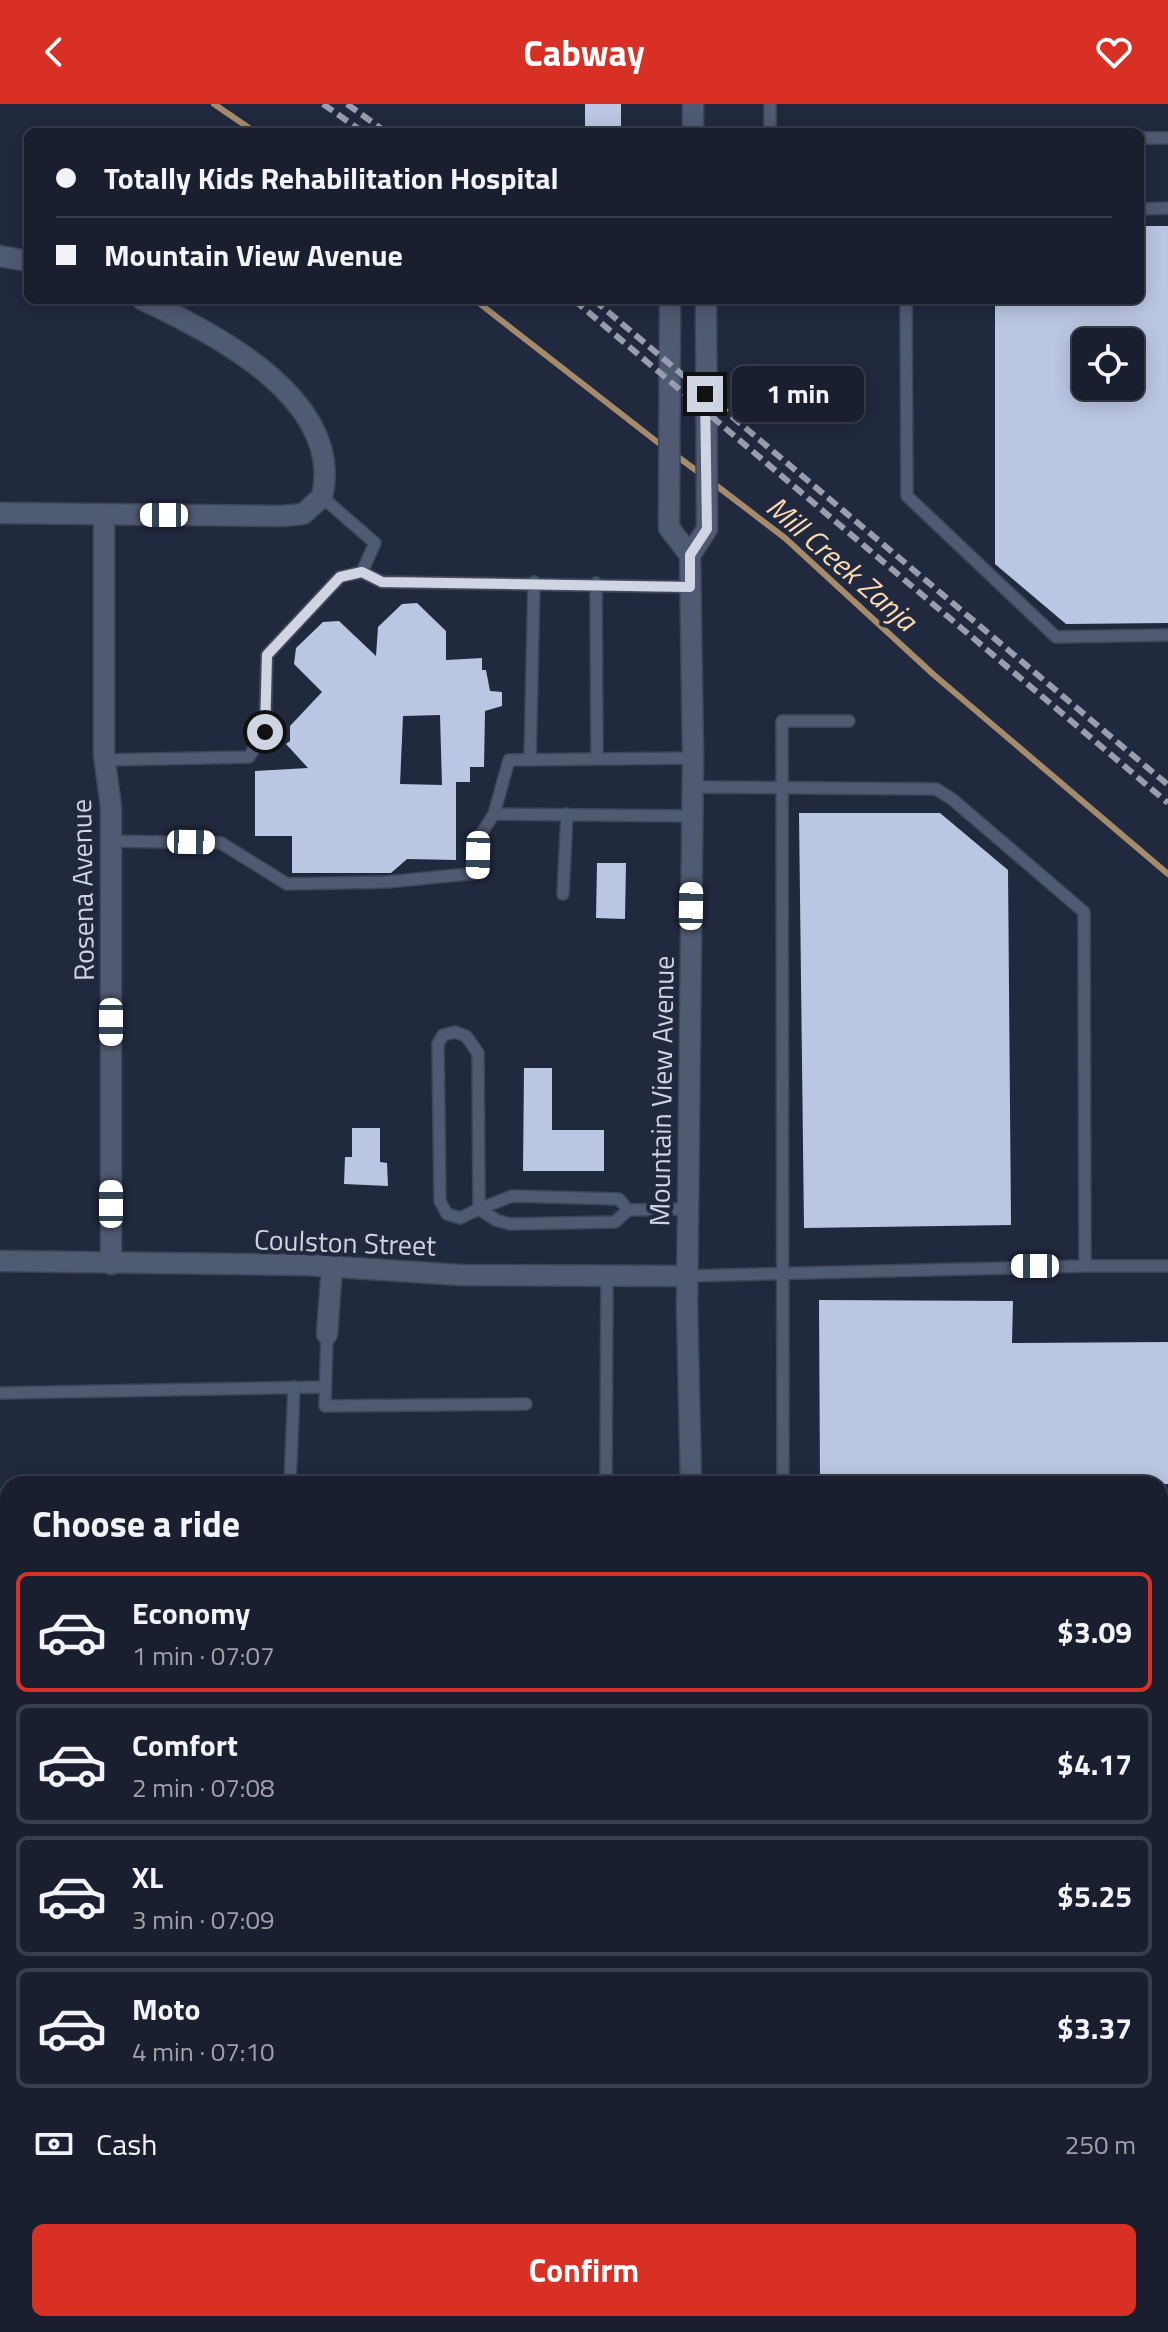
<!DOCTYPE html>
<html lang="en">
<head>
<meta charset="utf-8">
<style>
	:root { --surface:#191f2f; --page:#262c3b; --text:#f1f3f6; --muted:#9fa2aa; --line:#373d4b; --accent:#d93025 }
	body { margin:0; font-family:"Titillium Web",sans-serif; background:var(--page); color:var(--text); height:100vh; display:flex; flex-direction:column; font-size:30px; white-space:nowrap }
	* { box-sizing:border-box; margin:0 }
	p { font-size:26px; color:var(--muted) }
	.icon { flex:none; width:44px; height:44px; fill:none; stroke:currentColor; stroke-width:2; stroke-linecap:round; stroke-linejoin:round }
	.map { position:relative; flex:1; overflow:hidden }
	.drawer { position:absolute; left:0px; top:1372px; width:1168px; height:856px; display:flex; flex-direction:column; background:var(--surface); border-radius:24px 24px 0 0; box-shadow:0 4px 20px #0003,0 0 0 2px var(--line) }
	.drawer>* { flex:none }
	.banner { position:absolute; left:24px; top:24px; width:1120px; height:176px; border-radius:12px; box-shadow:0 4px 20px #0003,0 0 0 2px var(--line); display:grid; align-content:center; height:176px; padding:0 32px; background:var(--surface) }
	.buttons { position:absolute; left:1072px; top:224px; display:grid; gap:16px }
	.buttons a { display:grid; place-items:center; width:72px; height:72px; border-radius:12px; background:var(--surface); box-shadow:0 4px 20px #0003,0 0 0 2px var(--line); font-size:40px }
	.end { position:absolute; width:36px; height:36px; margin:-18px; border:10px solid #d0d5e4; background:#111; box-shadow:0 0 0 4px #111 }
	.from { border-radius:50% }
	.bubble { position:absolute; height:56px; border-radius:12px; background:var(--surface); box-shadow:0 4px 20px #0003,0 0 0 2px var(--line); font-size:26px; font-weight:700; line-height:56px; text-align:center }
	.car { position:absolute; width:24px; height:48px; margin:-24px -12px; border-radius:10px; box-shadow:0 0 6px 2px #0007; background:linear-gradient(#fff 24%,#345 0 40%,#fff 0 76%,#345 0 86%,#fff 0) }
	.banner b { display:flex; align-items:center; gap:28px; height:76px; font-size:30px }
	.banner b+b { border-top:2px solid var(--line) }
	.banner i { width:20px; height:20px; background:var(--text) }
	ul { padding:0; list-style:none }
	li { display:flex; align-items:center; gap:24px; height:120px; margin:0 16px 12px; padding:0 16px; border:4px solid var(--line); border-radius:12px }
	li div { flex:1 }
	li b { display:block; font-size:30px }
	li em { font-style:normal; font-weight:700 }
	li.current { border-color:var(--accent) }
	li>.icon { width:72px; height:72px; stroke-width:1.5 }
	h2 { padding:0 32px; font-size:36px; line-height:96px }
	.pay { display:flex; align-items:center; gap:20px; height:88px; padding:0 32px; font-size:30px }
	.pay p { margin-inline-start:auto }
	.button { display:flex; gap:16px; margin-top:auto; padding:16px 32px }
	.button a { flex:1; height:92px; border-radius:12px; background:var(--accent); color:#fff; font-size:32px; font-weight:700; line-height:92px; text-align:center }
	header { display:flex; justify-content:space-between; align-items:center; height:104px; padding:0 32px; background:var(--accent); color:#fff; font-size:36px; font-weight:700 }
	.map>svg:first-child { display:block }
</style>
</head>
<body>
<header><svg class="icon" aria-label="back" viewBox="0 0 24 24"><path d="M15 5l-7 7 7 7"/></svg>Cabway<svg class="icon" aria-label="heart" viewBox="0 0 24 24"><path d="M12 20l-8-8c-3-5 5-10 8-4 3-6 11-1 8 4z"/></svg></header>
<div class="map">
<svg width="1168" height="2228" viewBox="0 0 1168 2228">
	<rect width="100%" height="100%" fill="#21293f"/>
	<g fill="#5d4527">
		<rect x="1160" y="1887" width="8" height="231"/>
		<polygon points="734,2220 883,2220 863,2228 734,2228"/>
	</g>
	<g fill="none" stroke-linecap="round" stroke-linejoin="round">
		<g stroke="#a58b6c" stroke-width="6">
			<polyline points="214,0 255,28"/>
			<polyline points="475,196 665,344"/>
			<polyline points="674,350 701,370"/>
			<polyline points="713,379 785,434 934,571 1168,770"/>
		</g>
	</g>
	<g fill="#bbc6e2" fill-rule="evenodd">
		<rect x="585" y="0" width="36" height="28"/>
		<path d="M1140,122H1168V519L1066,520L995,460V196H1140ZM1086,238H1130V282H1086Z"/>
		<path d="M417,499L446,527V556L482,554V566H486L490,587L502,588V602L485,607L484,663H470V678H456V756L407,755L391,769H292V732H255V667L308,664L286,640L290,637V622L322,588L294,560L296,544L323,518L339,517L376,552L378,523L402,500ZM440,611L442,681L400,680L403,612Z"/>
		<polygon points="799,709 940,709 1008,766 1011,1121 804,1124"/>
		<polygon points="597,759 626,759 625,815 596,814"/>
		<polygon points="524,964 552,964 552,1026 604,1026 604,1067 523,1067"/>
		<polygon points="352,1024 380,1024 380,1058 387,1059 388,1082 344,1080 345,1053 352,1053"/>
		<polygon points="819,1196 1013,1197 1012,1239 1168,1238 1168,1380 820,1380"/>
	</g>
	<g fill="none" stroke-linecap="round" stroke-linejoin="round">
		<defs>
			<g id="service">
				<polyline points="770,28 770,0"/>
				<polyline points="1140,34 1168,34"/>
				<polyline points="1140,105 1168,104"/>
				<polyline points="906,196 907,392 1056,533 1168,531"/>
				<polyline points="322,393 375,439 362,468"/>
				<polyline points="596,479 597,655"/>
				<polyline points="105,656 249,653 265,628 267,551 340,473 362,468 382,478 690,483"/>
				<polyline points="530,656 534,478"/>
				<polyline points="693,683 936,685 952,695 1084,808 1085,1162 1168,1162"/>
				<polyline points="692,712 494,710 509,656 693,654"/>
				<polyline points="111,737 221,739 287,780 387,778 478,769 479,733 494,710"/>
				<polyline points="563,790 567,710"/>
				<polygon points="455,928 466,932 478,949 479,1105 460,1114 447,1110 440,1097 438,940 443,931"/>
				<polygon points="512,1092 619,1095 628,1106 615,1118 510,1120 496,1116 479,1105"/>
				<polyline points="628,1106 688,1105"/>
				<polyline points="607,1172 606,1371 611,1380"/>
				<polyline points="687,1172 1085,1162"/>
				<polyline points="327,1230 325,1302 526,1300"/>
				<polyline points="0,1289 325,1283"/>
				<polyline points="290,1380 294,1283"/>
				<polyline points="783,1380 782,617 849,617"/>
				<polyline points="1160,1518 1168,1518"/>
				<polyline points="0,1528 8,1528"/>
				<polyline points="0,1961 8,1961"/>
				<polyline points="1156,2220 1156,2228"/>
				<polyline points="64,2228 64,2220"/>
				<polyline points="225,2228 225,2220"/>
				<polyline points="1036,2228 1050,2220"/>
			</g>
			<g id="minor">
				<polyline points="0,152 28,157"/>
				<path d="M0,409L283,412L303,410L322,393C345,295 214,229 143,196"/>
				<polyline points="104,410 104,651 111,703 111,1160"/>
				<polyline points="327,1230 332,1163"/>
				<polyline points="1160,2140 1168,2140"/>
				<polyline points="387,2228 387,2220"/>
				<polyline points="915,2228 929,2220"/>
			</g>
			<polyline id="tertiary" points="0,1157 308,1161 461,1171 687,1172"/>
			<g id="secondary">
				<polyline points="693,0 693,28"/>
				<polyline points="670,196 669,424 690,451"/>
				<polyline points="691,1380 687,1202 693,654 690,451 707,425 706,196"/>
				<polyline points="677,2220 679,2228"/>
				<polyline points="694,2220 694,2228"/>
				<polyline points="709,2228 712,2220"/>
			</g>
			<g id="motorway">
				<polyline points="0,1615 8,1615"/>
				<polyline points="1160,1624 1168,1625"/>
				<polyline points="1160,1695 1168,1695"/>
				<polyline points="0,1696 8,1696"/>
				<polyline points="0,1770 8,1770"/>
				<polyline points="1160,1770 1168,1770"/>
				<polyline points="1160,1837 1168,1836"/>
				<polyline points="0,1840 8,1841"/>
			</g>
		</defs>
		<use href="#service" stroke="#3e4557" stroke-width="14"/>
		<use href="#minor" stroke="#3e4557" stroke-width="23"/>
		<use href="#tertiary" stroke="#3e4557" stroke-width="23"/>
		<use href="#secondary" stroke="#3e4557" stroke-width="23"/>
		<use href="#motorway" stroke="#3e4557" stroke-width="27"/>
		<use href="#service" stroke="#505a72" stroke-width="11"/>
		<use href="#minor" stroke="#505a72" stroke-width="20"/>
		<use href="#tertiary" stroke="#505a72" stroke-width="20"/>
		<use href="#secondary" stroke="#505a72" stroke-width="20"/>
		<use href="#motorway" stroke="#a3baf6" stroke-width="24"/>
		<g stroke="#989eaf" stroke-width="6" stroke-dasharray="12 6" stroke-linecap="butt">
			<polyline points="323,0 363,28"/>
			<polyline points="347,0 386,28"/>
			<polyline points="574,196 1168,699"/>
			<polyline points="594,196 1168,681"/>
		</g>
	</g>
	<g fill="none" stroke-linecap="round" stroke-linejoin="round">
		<polyline stroke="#d0d5e4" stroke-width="10" points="265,628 267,551 340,473 362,468 382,478 690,483 690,451 707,425 705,290"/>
	</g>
	<g text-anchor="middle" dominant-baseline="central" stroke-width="8" stroke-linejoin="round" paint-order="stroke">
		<g font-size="28" fill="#d0d5e4" stroke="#21293f">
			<text transform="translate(82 786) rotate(-91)">Rosena Avenue</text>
			<text transform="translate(661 987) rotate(-89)">Mountain View Avenue</text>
			<text transform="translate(345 1138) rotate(2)">Coulston Street</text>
		</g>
		<g font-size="30" font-style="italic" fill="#fdd9af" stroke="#21293f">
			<text transform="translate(842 459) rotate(41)">Mill Creek Zanja</text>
		</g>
	</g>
</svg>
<div class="buttons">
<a><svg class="icon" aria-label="locate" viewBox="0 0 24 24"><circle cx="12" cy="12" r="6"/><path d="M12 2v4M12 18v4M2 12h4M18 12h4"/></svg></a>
</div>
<i class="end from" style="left:265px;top:628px"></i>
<i class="end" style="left:705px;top:290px"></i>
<div class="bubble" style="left:732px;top:262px;width:132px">1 min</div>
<i class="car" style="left:164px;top:411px;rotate:270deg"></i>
<i class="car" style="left:191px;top:738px;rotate:91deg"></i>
<i class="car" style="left:478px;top:751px;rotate:181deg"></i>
<i class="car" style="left:691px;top:802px;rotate:1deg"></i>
<i class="car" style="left:111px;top:918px;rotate:180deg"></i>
<i class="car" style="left:111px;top:1100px;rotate:0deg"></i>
<i class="car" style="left:1035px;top:1162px;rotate:270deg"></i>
<div class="banner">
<b><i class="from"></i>Totally Kids Rehabilitation Hospital</b>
<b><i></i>Mountain View Avenue</b>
</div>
<section class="drawer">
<h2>Choose a ride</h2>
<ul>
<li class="current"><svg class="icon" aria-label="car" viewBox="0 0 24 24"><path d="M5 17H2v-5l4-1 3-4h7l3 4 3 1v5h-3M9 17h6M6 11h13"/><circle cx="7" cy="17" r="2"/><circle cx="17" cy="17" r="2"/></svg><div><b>Economy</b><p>1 min · 07:07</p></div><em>$3.09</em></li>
<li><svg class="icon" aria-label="car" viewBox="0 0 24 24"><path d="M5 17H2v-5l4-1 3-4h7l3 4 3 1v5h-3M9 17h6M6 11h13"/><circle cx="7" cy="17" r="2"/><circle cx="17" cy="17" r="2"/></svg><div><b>Comfort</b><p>2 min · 07:08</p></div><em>$4.17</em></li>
<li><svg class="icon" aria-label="car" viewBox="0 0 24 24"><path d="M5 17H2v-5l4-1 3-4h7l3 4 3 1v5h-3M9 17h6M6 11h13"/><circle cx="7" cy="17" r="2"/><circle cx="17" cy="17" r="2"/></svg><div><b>XL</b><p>3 min · 07:09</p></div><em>$5.25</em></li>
<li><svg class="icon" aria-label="car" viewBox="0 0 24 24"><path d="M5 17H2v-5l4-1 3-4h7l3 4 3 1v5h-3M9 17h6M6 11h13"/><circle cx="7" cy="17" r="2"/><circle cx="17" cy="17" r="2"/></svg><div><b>Moto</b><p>4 min · 07:10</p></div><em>$3.37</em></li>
</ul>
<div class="pay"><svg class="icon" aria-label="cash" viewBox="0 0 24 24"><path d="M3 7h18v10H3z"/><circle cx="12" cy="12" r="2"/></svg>Cash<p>250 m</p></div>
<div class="button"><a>Confirm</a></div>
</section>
</div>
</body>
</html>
